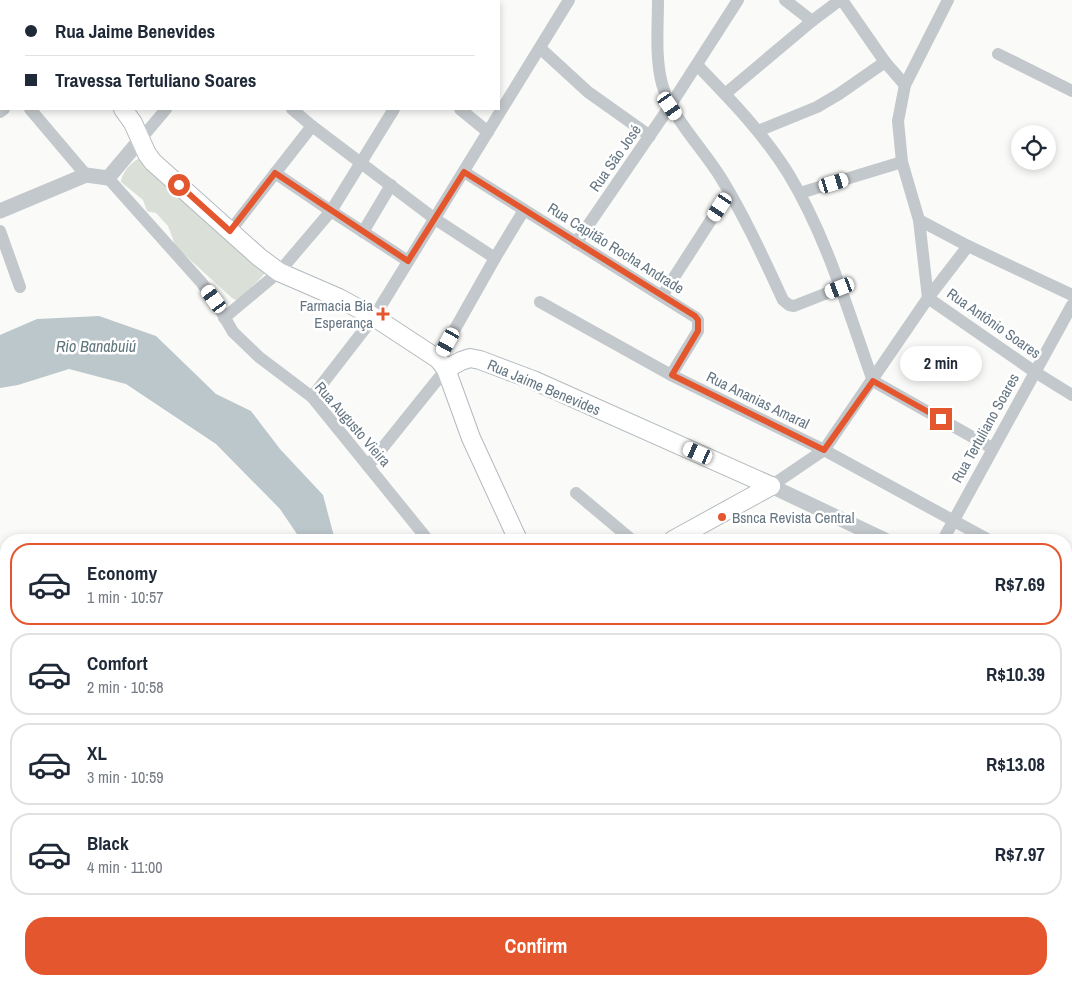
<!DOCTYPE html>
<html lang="en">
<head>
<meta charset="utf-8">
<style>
	:root { --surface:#fff; --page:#f6f6f7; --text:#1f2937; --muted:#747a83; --line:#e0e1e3; --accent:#e4572e }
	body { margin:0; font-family:"Archivo Narrow",sans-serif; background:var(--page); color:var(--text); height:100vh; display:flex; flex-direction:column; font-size:19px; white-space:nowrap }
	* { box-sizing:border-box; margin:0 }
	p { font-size:16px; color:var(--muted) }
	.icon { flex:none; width:28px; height:28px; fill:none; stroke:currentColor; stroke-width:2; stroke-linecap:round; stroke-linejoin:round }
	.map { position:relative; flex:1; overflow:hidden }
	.details { position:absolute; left:0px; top:534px; width:1072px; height:451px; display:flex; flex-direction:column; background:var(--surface); border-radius:20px 20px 0 0; box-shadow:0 2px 8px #0003 }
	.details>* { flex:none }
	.guide { position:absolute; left:0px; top:0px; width:500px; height:110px; box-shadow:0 2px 8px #0003; display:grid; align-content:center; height:110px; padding:0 25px; background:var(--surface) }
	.fabs { position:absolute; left:1011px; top:125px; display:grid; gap:10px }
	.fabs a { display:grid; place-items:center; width:45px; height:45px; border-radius:50%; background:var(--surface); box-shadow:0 2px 8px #0003; font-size:25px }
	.end { position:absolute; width:22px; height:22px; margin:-11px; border:6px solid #e4572e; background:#fff; box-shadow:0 0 0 2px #fff }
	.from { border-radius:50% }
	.bubble { position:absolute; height:35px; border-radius:18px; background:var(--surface); box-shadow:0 2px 8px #0003; font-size:16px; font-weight:700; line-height:35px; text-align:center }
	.car { position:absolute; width:15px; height:30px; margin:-15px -8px; border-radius:6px; box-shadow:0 0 4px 1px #0007; background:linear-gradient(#fff 24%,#345 0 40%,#fff 0 76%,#345 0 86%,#fff 0) }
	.guide b { display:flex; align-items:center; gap:18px; height:48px; font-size:19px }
	.guide b+b { border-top:1px solid var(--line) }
	.guide i { width:12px; height:12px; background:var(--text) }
	ul { padding:9px 0 0; list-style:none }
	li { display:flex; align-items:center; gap:15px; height:82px; margin:0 10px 8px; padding:0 15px; border:2px solid var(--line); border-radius:20px }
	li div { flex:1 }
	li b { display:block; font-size:19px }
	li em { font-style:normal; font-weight:700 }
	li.active { border-color:var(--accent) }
	li>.icon { width:45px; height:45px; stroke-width:1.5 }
	.cta { display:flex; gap:10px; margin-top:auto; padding:10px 25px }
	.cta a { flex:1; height:58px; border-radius:20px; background:var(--accent); color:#fff; font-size:20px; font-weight:700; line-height:58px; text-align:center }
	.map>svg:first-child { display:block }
</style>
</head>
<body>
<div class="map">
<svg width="1072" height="984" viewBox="0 0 1072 984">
	<rect width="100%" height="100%" fill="#fafaf8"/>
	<g fill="#dadfd7">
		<path d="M144,157L266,272L241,299L236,300L232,298L176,247L168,226L156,213L147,211L143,200L121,182C122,172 133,159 144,157Z"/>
		<polygon points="0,601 6,602 6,699 0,699"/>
	</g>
	<g fill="#bbc7cb">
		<polygon points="99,316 156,336 216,394 251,411 280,449 323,495 335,540 301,540 280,509 216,444 126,384 69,369 18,385 0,388 0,335 37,319"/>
		<polygon points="202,979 296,979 285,984 189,984"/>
	</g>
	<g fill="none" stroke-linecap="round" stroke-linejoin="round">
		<defs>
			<g id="secondary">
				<polyline points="132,1 134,0"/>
				<polyline points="166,1 167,0"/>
				<polyline points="123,109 133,123 147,154 153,162 259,257 279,272 339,298 374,317 438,359 446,369 471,438 518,540"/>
				<polyline points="446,369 461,361 470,358 480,360 533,380 771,486"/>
				<polyline points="673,540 771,486"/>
				<polyline points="756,979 757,984"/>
				<polyline points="772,979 775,984"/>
			</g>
		</defs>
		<use href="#secondary" stroke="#b3babf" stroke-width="20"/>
		<g stroke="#c3c8cc" stroke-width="12">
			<polyline points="40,0 41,1"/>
			<polyline points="337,0 339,1"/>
			<polyline points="447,0 448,1"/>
			<path d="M658,0C658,27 655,57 662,84C672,119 702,147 721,178C745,217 764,259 783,300L789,305L794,306L840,288"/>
			<polyline points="785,0 812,21"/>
			<polyline points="842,0 885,62 905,85"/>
			<polyline points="948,0 905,85 898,121 902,162 919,220 928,298 1035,372 1072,395"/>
			<polyline points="253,1 254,0"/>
			<polyline points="351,1 352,0"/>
			<polyline points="460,1 460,0"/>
			<polyline points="540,48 588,92 650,136"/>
			<polyline points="998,54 1072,91"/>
			<path d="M697,65C730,99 763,133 788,173C827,237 848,311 873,381L992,448"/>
			<polyline points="0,78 1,79"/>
			<polyline points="725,94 812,21 840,0"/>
			<polyline points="30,109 86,175"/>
			<polyline points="292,109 312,126 435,219 495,258"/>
			<polyline points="460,109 488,132"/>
			<polyline points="0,112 4,109"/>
			<polyline points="758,131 817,107 839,94 885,62"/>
			<polyline points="140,140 166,109"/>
			<polyline points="464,172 695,317 698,320 698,331 671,375"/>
			<polyline points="275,173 331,211 408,261"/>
			<polyline points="108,178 201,282 214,299 233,332 259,357 312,397 428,540"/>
			<polyline points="800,193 902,162"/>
			<polyline points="919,220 968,246 1072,295"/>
			<polyline points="0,231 20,287"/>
			<polyline points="230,231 312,126"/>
			<polyline points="363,232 391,185"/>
			<polyline points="576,243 670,106 738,0"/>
			<polyline points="662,296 729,192"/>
			<polyline points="540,302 671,375 824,450 989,540"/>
			<polyline points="224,318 279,272 331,211 394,109"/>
			<polyline points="438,359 495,258 524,210"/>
			<polyline points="312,397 374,317 569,0"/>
			<polyline points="368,466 446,369"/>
			<polyline points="771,486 824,450 928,298 968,246"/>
			<polyline points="576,493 632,540"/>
			<polyline points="943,540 1072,305"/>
			<polyline points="1066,578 1072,565"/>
			<polyline points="0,706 6,707"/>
			<polyline points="1066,734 1072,737"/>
			<polyline points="1066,810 1072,811"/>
			<polyline points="0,827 6,829"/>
			<polyline points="1066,872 1072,874"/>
			<polyline points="1066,909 1072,912"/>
			<polyline points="1011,979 1017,984"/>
			<polyline points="519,984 522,979"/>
			<polyline points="980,984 985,979"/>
		</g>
		<g stroke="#c3c8cc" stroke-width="15">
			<polyline points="0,211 86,175 108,178 140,140"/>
			<polyline points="771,486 885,540"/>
			<polyline points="1066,622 1072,624"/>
		</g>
		<use href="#secondary" stroke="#fff" stroke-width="18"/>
	</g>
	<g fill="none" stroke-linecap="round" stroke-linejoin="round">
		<polyline stroke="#e4572e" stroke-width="6" points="179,185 230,231 275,173 408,261 464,172 695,316 698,320 698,331 672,375 824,450 873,381 941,419"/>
	</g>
	<g fill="#e4572e" stroke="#fff" stroke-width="2">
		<path d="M380.5 306.5h5v5h5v5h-5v5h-5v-5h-5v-5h5z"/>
		<circle cx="722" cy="517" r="5"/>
	</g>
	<g text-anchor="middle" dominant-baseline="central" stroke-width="5" stroke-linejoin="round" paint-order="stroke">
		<g font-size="15" fill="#657683" stroke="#fff">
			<text transform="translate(615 158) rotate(-55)">Rua São José</text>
			<text transform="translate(616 248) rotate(32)">Rua Capitão Rocha Andrade</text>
			<text transform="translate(994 323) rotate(35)">Rua Antônio Soares</text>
			<text transform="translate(544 387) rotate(23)">Rua Jaime Benevides</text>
			<text transform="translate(758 400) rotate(26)">Rua Ananias Amaral</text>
			<text transform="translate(353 424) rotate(49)">Rua Augusto Vieira</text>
			<text transform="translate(985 428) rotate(-61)">Rua Tertuliano Soares</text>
		</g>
		<g font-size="15" fill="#657683" stroke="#fff" text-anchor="end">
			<text x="373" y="305">Farmacia Bia<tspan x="373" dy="17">Esperança</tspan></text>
			<text x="732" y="517" text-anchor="start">Bsnca Revista Central</text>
		</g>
		<g font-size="16" font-style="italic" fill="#60757c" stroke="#fff">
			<text x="96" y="346">Rio Banabuiú</text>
		</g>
	</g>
</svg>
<div class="fabs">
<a><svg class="icon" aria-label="locate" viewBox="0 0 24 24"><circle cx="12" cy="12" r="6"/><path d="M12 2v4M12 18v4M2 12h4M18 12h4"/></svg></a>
</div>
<i class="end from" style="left:179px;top:185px"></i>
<i class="end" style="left:941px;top:419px"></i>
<div class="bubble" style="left:900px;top:346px;width:82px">2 min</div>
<i class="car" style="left:670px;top:106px;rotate:145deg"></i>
<i class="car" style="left:834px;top:183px;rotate:73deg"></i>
<i class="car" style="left:720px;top:207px;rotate:213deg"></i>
<i class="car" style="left:840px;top:288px;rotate:249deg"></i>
<i class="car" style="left:214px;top:299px;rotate:324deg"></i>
<i class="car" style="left:448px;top:342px;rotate:209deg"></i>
<i class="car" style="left:698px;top:453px;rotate:294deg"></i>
<div class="guide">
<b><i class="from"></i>Rua Jaime Benevides</b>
<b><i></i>Travessa Tertuliano Soares</b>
</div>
<section class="details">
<ul>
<li class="active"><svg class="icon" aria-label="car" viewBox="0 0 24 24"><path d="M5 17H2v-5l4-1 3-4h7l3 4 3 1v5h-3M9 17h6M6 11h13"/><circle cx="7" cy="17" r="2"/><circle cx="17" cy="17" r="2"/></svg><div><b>Economy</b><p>1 min · 10:57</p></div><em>R$7.69</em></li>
<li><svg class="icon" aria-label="car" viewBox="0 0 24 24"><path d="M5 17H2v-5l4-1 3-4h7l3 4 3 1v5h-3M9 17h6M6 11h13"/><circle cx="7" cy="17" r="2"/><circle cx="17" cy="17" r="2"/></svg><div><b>Comfort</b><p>2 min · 10:58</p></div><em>R$10.39</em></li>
<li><svg class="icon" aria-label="car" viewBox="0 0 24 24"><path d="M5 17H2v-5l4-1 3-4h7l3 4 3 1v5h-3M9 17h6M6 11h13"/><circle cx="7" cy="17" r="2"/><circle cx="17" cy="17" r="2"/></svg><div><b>XL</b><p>3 min · 10:59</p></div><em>R$13.08</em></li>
<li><svg class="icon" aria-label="car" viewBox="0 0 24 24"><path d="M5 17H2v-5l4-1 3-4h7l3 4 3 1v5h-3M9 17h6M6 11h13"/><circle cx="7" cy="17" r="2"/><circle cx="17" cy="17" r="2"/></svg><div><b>Black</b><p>4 min · 11:00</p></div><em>R$7.97</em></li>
</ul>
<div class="cta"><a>Confirm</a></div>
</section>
</div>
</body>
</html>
